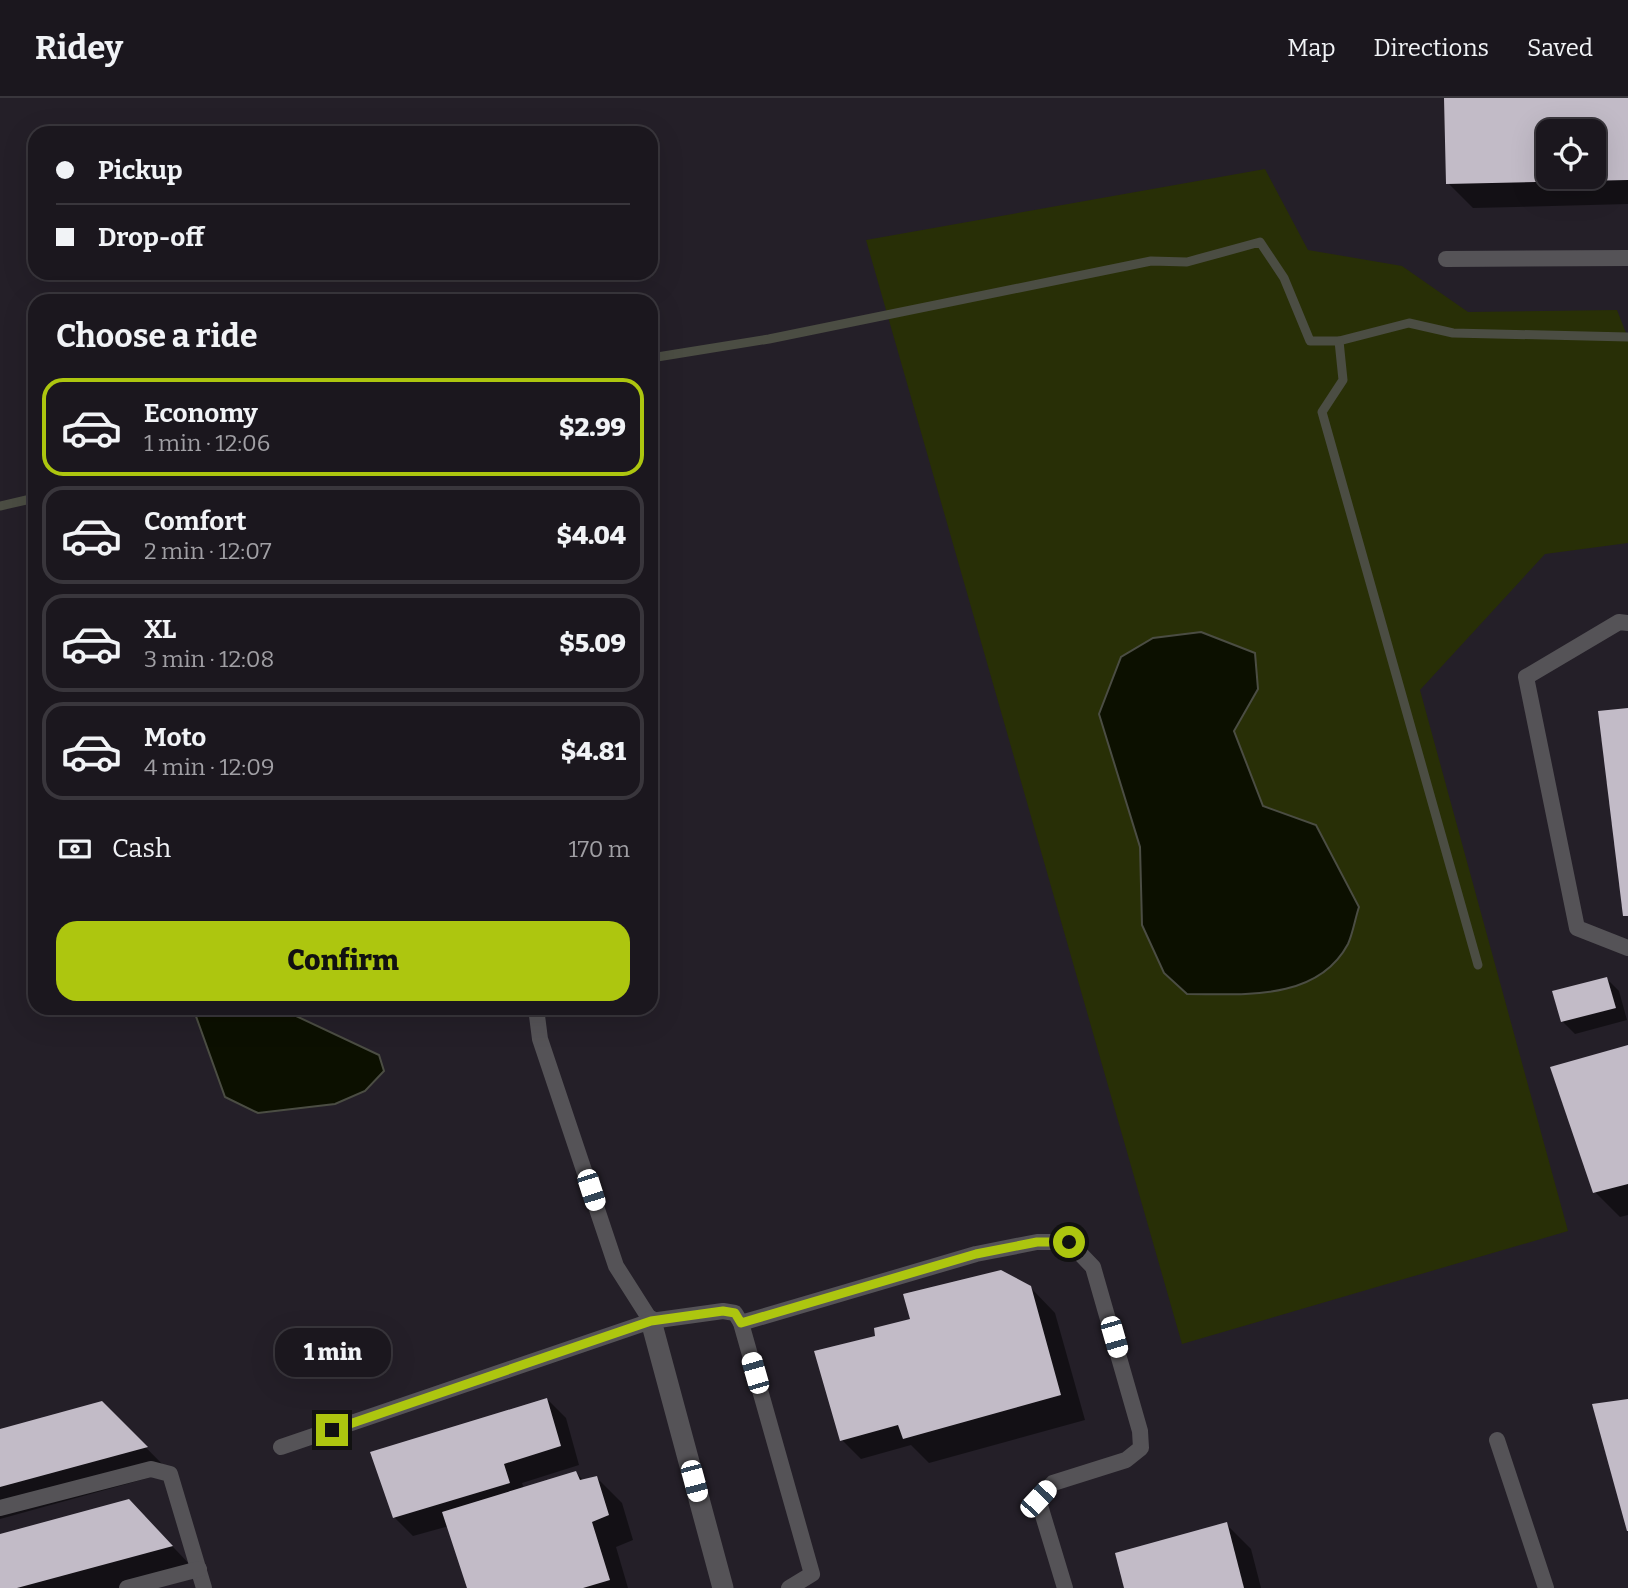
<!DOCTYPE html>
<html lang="en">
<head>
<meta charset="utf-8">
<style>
	:root { --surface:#1b171e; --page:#28242b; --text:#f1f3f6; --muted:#a09fa4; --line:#39363c; --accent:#adc60f }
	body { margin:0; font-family:Bitter,serif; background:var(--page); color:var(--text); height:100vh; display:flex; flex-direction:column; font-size:26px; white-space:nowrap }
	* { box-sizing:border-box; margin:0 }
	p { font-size:23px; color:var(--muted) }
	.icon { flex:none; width:38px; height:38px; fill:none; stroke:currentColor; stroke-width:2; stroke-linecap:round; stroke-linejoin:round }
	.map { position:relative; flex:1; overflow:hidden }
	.side { position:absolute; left:28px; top:196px; width:630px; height:721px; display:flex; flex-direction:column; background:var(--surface); border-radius:21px; box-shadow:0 7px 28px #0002,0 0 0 2px var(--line) }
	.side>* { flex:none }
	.guide { position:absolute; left:28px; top:28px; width:630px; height:154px; border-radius:21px; box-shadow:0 7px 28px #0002,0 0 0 2px var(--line); display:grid; align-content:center; height:154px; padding:0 28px; background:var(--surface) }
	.buttons { position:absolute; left:1536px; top:21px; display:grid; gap:14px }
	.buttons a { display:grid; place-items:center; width:70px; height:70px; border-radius:14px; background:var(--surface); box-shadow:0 7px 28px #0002,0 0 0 2px var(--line); font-size:35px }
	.end { position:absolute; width:32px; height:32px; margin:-16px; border:9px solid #adc60f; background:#111; box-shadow:0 0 0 4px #111 }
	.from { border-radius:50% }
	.bubble { position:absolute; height:49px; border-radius:21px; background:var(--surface); box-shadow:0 7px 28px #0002,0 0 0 2px var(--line); font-size:23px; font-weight:800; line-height:49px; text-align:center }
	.car { position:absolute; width:21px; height:42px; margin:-21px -10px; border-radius:9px; box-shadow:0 0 5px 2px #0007; background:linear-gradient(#fff 24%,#345 0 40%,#fff 0 76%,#345 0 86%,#fff 0) }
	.guide b { display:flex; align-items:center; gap:24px; height:66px; font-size:26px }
	.guide b+b { border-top:2px solid var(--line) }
	.guide i { width:18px; height:18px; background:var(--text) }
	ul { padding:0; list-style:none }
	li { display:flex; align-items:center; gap:21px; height:98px; margin:0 14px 10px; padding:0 14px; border:4px solid var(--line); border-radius:21px }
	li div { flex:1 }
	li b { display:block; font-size:26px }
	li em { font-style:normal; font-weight:800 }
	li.active { border-color:var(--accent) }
	li>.icon { width:63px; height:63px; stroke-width:1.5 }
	h2 { padding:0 28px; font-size:32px; line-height:84px }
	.pay { display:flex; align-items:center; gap:18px; height:77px; padding:0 28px; font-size:26px }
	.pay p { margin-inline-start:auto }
	.button { display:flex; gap:14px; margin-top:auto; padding:14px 28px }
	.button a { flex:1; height:80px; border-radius:21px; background:var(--accent); color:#111; font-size:28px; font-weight:800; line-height:80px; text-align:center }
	header { display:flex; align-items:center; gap:42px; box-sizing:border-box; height:98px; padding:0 35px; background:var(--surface); border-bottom:2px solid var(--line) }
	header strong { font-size:33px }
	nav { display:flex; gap:38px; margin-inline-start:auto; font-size:24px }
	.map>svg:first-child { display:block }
</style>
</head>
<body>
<header>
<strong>Ridey</strong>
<nav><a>Map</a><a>Directions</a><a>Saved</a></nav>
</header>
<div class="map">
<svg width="1628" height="1490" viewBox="0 0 1628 1490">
	<rect width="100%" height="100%" fill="#241f28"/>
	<polygon fill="#282f06" points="1265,71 1308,152 1402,168 1468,214 1617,212 1628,240 1628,445 1545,456 1420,592 1568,1133 1182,1246 866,142"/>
	<g fill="#0c1000" stroke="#4b4d43" stroke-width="2">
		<path d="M1201,534L1255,555L1258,591L1234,633L1263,708L1316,727L1359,809C1355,821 1353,835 1348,846C1317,904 1242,896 1187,896L1164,875L1142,827L1140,749L1099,616L1121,559L1153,540Z"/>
		<polygon points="193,910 279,910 379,957 384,973 365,993 335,1006 258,1015 225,999"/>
	</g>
	<g fill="#0007" fill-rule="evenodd">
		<path d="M1446,0H1628V106L1473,110L1448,85ZM1549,33H1594V79H1549Z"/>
		<polygon points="1607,881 1619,893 1627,922 1575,936 1562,923"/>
		<polygon points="1628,949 1628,1117 1620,1119 1595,1094"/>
		<polygon points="1030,1189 1055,1215 1085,1322 929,1365 911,1347 861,1361 842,1342 875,1240"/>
		<polygon points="547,1301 566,1320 579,1367 522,1385 524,1391 576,1375 584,1383 597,1380 622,1405 633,1442 616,1449 628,1490 469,1490 449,1428 413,1438 394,1419"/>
		<polygon points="102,1305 170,1374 0,1421 0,1333"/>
		<polygon points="1226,1426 1251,1451 1261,1490 1125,1490"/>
		<polygon points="153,1428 196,1473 133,1490 0,1490 0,1438"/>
	</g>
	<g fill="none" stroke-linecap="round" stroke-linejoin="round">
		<g stroke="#4b4d43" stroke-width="9">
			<polyline points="1339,243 1409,225 1453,235 1628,239"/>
			<polyline points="651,260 769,241 1151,163 1187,164 1260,144 1284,180 1310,243 1339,243 1343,282 1322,314 1478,867"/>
			<polyline points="0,408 35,400"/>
		</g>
	</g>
	<g fill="#c2bbc7" fill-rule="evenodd">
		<path d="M1444,0H1628V82L1446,86ZM1549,33H1594V79H1549Z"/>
		<polygon points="1628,610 1628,818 1623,818 1598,613"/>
		<polygon points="1607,879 1616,910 1561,924 1552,893"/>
		<polygon points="1628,947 1628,1086 1593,1095 1550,969"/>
		<polygon points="1001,1172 1031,1188 1061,1297 903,1341 898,1327 840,1343 814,1253 875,1238 874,1230 910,1221 903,1196"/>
		<polygon points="547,1300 561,1348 504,1366 510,1385 393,1420 370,1354"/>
		<polygon points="1628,1301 1628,1433 1627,1433 1592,1306"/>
		<polygon points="102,1303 148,1349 0,1389 0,1331"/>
		<polygon points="576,1373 580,1382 597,1378 609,1417 592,1424 610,1482 583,1490 467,1490 442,1414"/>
		<polygon points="129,1401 173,1448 17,1490 0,1490 0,1436"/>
		<polygon points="1227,1424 1244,1490 1124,1490 1115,1455"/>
	</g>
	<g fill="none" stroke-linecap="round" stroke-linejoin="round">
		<g stroke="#555357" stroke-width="16">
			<polyline points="1446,161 1628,160"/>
			<polyline points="1628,525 1619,524 1526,579 1577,830 1628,850"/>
			<polyline points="536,910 540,941 616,1168 651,1223"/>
			<polyline points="741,1225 976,1156 1037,1144 1069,1144 1093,1169 1140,1333 1141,1350 1126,1362 1053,1385 1038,1401 1065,1490"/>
			<polyline points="1497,1342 1546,1490"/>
			<polyline points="281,1349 651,1223 723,1213 735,1215 741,1225 812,1476 789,1490"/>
			<polyline points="0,1410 151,1371 170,1376 204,1490"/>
			<polyline points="127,1490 199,1471"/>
		</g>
		<polyline stroke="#555357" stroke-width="21" points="651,1223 723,1490"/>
	</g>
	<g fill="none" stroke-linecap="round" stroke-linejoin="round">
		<polyline stroke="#adc60f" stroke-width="9" points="332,1332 651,1223 723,1213 735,1215 741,1225 976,1156 1037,1144 1069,1144"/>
	</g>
</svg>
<div class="buttons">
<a><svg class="icon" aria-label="locate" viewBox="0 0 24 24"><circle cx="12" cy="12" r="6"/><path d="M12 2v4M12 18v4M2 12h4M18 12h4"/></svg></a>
</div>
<i class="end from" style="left:1069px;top:1144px"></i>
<i class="end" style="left:332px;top:1332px"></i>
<div class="bubble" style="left:275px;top:1230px;width:116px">1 min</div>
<i class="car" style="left:591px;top:1092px;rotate:162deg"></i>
<i class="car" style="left:1114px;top:1239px;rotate:164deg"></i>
<i class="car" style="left:755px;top:1275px;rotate:344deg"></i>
<i class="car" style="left:694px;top:1383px;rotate:165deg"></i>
<i class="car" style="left:1038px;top:1401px;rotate:43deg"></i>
<div class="guide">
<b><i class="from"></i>Pickup</b>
<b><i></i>Drop-off</b>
</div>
<section class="side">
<h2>Choose a ride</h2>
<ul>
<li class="active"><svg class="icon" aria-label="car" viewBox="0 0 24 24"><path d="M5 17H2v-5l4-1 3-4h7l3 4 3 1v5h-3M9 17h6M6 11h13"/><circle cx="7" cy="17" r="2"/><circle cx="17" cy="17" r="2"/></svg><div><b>Economy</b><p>1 min · 12:06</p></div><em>$2.99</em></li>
<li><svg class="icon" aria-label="car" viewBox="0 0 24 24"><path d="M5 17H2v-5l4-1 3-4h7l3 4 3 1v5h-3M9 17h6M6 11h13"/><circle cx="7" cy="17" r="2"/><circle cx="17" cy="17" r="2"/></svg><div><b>Comfort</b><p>2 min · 12:07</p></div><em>$4.04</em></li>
<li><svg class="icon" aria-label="car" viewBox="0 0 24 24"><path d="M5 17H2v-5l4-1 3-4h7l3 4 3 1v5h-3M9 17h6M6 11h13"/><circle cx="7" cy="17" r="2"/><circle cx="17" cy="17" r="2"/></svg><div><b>XL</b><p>3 min · 12:08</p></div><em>$5.09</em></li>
<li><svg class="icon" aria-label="car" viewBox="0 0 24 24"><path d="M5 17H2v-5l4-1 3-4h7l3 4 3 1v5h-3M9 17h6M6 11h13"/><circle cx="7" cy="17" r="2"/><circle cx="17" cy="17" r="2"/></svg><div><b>Moto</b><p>4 min · 12:09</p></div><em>$4.81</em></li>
</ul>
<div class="pay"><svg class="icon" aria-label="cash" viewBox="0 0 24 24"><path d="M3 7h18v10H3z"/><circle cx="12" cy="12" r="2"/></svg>Cash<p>170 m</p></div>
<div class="button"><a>Confirm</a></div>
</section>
</div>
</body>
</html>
